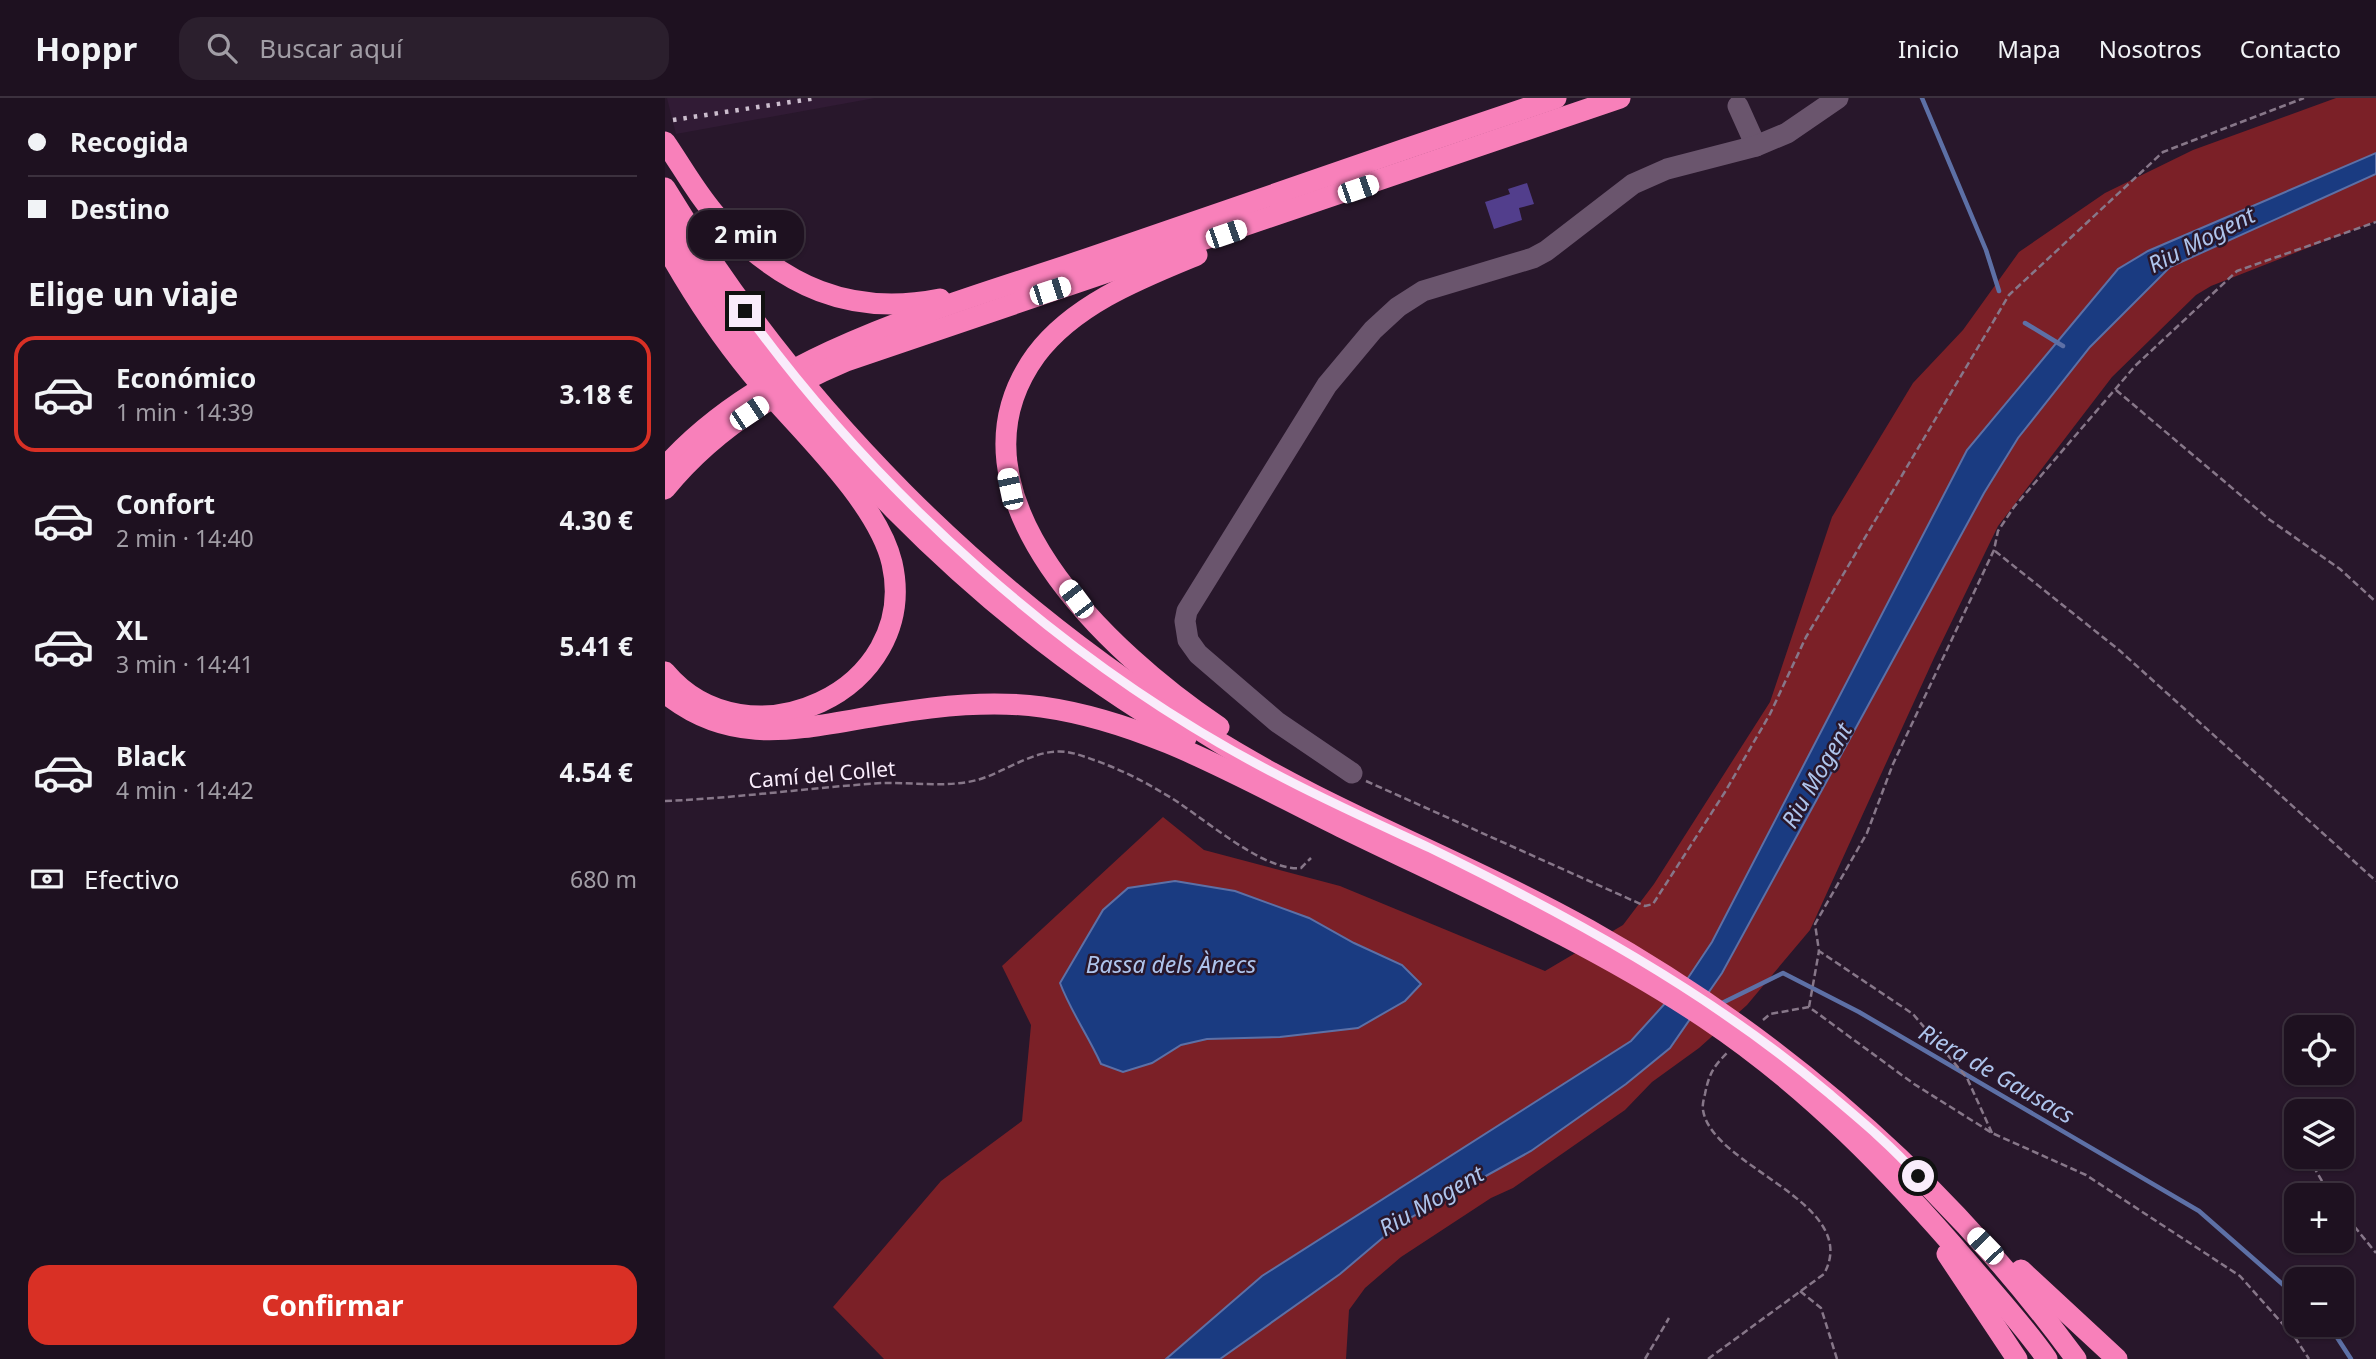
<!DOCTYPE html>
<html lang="es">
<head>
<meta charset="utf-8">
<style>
	:root { --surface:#1e1120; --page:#2b1f2d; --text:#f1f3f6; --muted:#a19da5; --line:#3c313e; --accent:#d93025 }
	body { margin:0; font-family:"Noto Sans",sans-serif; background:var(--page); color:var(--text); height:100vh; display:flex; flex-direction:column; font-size:26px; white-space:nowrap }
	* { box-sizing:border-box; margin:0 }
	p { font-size:23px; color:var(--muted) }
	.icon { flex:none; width:38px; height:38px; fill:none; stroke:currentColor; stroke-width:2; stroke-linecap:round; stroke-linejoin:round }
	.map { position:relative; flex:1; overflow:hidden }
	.side { display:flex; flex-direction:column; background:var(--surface); width:665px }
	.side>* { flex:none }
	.top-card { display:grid; align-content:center; height:154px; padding:0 28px; background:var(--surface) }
	.buttons { position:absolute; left:1619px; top:917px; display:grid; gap:14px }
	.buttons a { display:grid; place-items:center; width:70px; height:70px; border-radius:14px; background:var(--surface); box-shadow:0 2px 5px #0004,0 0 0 2px var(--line); font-size:35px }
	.end { position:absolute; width:32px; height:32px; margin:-16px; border:9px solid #f9ecfb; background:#111; box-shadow:0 0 0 4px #111 }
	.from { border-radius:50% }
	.bubble { position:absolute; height:49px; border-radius:21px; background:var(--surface); box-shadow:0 2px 5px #0004,0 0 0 2px var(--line); font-size:23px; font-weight:700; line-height:49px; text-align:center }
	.car { position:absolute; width:21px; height:42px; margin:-21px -10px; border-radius:9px; box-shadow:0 0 5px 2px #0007; background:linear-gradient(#fff 24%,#345 0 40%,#fff 0 76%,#345 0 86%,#fff 0) }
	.top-card b { display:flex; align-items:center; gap:24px; height:66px; font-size:26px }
	.top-card b+b { border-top:2px solid var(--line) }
	.top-card i { width:18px; height:18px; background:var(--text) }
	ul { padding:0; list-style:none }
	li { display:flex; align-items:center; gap:21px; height:116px; margin:0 14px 10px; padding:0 14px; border:4px solid transparent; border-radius:21px }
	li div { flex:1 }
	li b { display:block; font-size:26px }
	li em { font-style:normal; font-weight:700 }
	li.active { border-color:var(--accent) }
	li>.icon { width:63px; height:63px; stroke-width:1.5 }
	h2 { padding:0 28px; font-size:32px; line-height:84px }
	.pay { display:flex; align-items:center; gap:18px; height:77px; padding:0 28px; font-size:26px }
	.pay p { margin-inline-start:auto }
	.action { display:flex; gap:14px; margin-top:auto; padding:14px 28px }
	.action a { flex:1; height:80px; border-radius:21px; background:var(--accent); color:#fff; font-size:28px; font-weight:700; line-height:80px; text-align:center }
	header { display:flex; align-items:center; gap:42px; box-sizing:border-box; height:98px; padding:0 35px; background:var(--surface); border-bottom:2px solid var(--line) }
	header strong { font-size:33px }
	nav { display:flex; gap:38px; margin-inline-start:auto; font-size:24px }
	.search { width:490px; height:63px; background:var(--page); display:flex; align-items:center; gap:18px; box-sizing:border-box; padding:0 24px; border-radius:21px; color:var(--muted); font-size:26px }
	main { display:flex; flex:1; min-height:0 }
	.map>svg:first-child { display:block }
</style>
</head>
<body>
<header>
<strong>Hoppr</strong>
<div class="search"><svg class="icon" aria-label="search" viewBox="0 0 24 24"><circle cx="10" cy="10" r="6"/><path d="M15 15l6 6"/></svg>Buscar aquí</div>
<nav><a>Inicio</a><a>Mapa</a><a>Nosotros</a><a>Contacto</a></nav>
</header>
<main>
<section class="side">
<div class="top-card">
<b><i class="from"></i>Recogida</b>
<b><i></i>Destino</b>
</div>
<h2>Elige un viaje</h2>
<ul>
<li class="active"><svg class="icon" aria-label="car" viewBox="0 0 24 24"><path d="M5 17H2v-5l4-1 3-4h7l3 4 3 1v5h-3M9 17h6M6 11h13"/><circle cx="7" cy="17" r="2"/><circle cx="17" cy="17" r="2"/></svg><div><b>Económico</b><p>1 min · 14:39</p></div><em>3.18 €</em></li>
<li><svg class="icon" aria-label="car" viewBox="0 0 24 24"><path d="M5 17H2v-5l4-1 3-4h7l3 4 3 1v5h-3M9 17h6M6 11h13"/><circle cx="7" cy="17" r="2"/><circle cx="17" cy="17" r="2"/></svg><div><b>Confort</b><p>2 min · 14:40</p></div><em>4.30 €</em></li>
<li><svg class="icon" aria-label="car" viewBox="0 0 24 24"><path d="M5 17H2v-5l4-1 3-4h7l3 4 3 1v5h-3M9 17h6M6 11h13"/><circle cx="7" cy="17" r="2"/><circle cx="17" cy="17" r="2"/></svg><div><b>XL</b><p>3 min · 14:41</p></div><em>5.41 €</em></li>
<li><svg class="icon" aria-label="car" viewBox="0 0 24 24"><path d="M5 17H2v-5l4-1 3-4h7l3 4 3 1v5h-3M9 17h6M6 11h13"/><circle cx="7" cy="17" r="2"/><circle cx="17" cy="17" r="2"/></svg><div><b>Black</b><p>4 min · 14:42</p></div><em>4.54 €</em></li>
</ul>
<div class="pay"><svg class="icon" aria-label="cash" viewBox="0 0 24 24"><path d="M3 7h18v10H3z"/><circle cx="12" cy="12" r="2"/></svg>Efectivo<p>680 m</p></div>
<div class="action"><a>Confirmar</a></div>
</section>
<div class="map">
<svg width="1711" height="1261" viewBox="0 0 1711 1261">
	<rect width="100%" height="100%" fill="#28172b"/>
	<polygon fill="#311b35" points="2,0 210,0 11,36"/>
	<g fill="#7b2027" fill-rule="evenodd">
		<path d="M1671,0H1711V55L1483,153L1453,171L1302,352L1047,844L1023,880L966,943L597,1178L501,1261H219L168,1209L276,1083L357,1023L366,927L337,868L498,719L539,752L675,788L880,873L958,827L989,786L1105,604L1167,419L1248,285L1298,232L1354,154L1440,95L1528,52ZM463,790L570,793L644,820L689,845L615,939L542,941L516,947L487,965L458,974L436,966C423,937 407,915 395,885L439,812Z"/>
		<polygon points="1711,76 1711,123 1546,188 1531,197 1447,279 1333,428 1269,560 1145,832 1082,907 1034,950 987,984 960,1012 848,1090 826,1100 736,1159 700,1190 684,1212 681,1261 555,1261 675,1176 734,1126 866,1053 1005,950 1057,875 1319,395 1353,340 1425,249 1506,169"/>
	</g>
	<g fill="#1a3b81" stroke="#5d70a6" stroke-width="2">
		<polygon points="1711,55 1711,76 1505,169 1425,249 1353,340 1319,395 1057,875 1005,950 961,986 866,1053 734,1126 675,1176 555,1261 501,1261 597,1178 966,943 1023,880 1047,844 1302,352 1453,171 1483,153"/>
		<path d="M510,783L570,793L644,820L689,845L737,867L756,886L740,903L693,930L615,939L542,941L516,947L487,965L458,974L436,966C423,937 406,914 395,885L438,812L463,790Z"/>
	</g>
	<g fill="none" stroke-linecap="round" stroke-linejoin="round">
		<g stroke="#5d70a6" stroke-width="4.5">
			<polyline points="1257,0 1321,152 1334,193"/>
			<polyline points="1360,225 1398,248"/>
			<polyline points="1055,906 1118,875 1194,914 1534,1113 1631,1198"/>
			<polyline points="1664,1227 1686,1261"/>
		</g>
	</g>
	<polygon fill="#523e8c" points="862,85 869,106 854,110 857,122 829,131 820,104 845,96 843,91"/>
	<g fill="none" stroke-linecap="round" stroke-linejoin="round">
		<g stroke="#877789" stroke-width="2.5" stroke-dasharray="7 3.5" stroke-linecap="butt">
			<polyline points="1451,292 1605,422 1675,471 1711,504"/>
			<polyline points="1330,453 1454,552 1711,783"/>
			<polyline points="701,683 980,808 988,806 1060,694 1105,616 1141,539 1344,197 1498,54 1639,0"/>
			<path d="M0,703C72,700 144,690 216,685C247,684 282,690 312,682C345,673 375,645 411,656C441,665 472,679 498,695C533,714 596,774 636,770L646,760"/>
			<polyline points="1144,909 1154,853"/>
			<polyline points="1098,922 1105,916 1144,909 1249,986 1327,1035 1421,1077 1575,1178 1631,1241 1644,1261"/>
			<polyline points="1327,1035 1302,980 1248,916 1154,853 1150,826 1202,735 1228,666 1329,452 1333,433 1349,409 1471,267 1572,173 1711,124"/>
			<polyline points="1643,1059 1665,1097"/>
			<polyline points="1676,1112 1711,1155"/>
			<polyline points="1135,1193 1156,1210 1172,1261"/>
			<polyline points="980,1261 1004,1220"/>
			<path d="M1043,1261L1159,1176C1198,1104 1047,1070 1038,1012C1037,1007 1039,1000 1040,996C1044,976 1048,969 1062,955"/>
		</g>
		<g stroke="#6a556d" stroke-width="21">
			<polyline points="1073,8 1091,48"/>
			<polyline points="687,675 612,624 533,556 523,542 520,523 522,513 662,287 708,232 733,209 758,193 868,160 881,153 968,86 1002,71 1091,48 1122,35 1173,0"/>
		</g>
		<g stroke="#f880ba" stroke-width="21">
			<path d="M0,44C18,70 34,100 56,123C118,188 185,219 275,201"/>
			<path d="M0,90C135,314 321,497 541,636C662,713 799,762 924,832C1118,941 1279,1081 1411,1261"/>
			<path d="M0,120C130,328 308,516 521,640"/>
			<path d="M0,147C25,192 53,235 86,275C128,326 212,401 227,465C256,593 82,672 0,574"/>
			<path d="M532,157C476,180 409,206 371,257C270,396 447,557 554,629"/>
			<path d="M0,369C104,251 292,206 436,156C588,103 739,51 891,0"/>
			<path d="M0,391C47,333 112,292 181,263L955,0"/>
			<path d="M0,595C71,653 142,628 224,616C274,608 326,602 377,609C484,624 580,682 676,729C799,789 926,844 1040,920C1142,988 1226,1075 1305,1167C1331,1198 1359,1228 1382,1261"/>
			<polyline points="1282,1156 1352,1261"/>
			<polyline points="1356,1172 1452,1261"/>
		</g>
		<polyline stroke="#cbbdcd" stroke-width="4.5" stroke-dasharray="3.5 7" stroke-linecap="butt" points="8,22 152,0"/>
	</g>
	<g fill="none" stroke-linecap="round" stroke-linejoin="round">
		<path stroke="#f9ecfb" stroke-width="9" d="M80,213C213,397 404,568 605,673C657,701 711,725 765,750C904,818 1042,893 1161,993C1193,1020 1226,1047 1253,1078"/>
	</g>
	<g text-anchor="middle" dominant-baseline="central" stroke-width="5" stroke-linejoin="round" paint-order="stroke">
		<g font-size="21" fill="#f9ecfb" stroke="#28172b">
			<text transform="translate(157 676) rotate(-5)">Camí del Collet</text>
		</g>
		<g font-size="23" font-style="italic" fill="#aec4ec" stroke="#28172b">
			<text transform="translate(1536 141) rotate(-27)">Riu Mogent</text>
			<text transform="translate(1151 677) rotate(-60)">Riu Mogent</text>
			<text x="506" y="866">Bassa dels Ànecs</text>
			<text transform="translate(1332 975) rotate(30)">Riera de Gausacs</text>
			<text transform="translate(766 1102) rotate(-30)">Riu Mogent</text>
		</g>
	</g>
</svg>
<div class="buttons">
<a><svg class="icon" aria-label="locate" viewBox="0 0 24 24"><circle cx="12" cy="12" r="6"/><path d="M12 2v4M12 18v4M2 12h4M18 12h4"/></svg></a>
<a><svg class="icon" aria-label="layers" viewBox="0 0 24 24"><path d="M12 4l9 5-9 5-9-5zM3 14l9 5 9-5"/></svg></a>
<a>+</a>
<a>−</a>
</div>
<i class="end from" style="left:1253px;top:1078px"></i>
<i class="end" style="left:80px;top:213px"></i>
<div class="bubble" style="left:23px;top:112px;width:116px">2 min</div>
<i class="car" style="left:693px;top:91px;rotate:71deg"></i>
<i class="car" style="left:561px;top:136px;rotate:71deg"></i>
<i class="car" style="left:385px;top:193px;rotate:72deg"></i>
<i class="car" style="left:84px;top:315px;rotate:56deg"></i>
<i class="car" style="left:345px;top:391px;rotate:348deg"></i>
<i class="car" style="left:411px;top:501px;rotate:323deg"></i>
<i class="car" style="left:1320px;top:1148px;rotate:316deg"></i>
</div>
</main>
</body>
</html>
